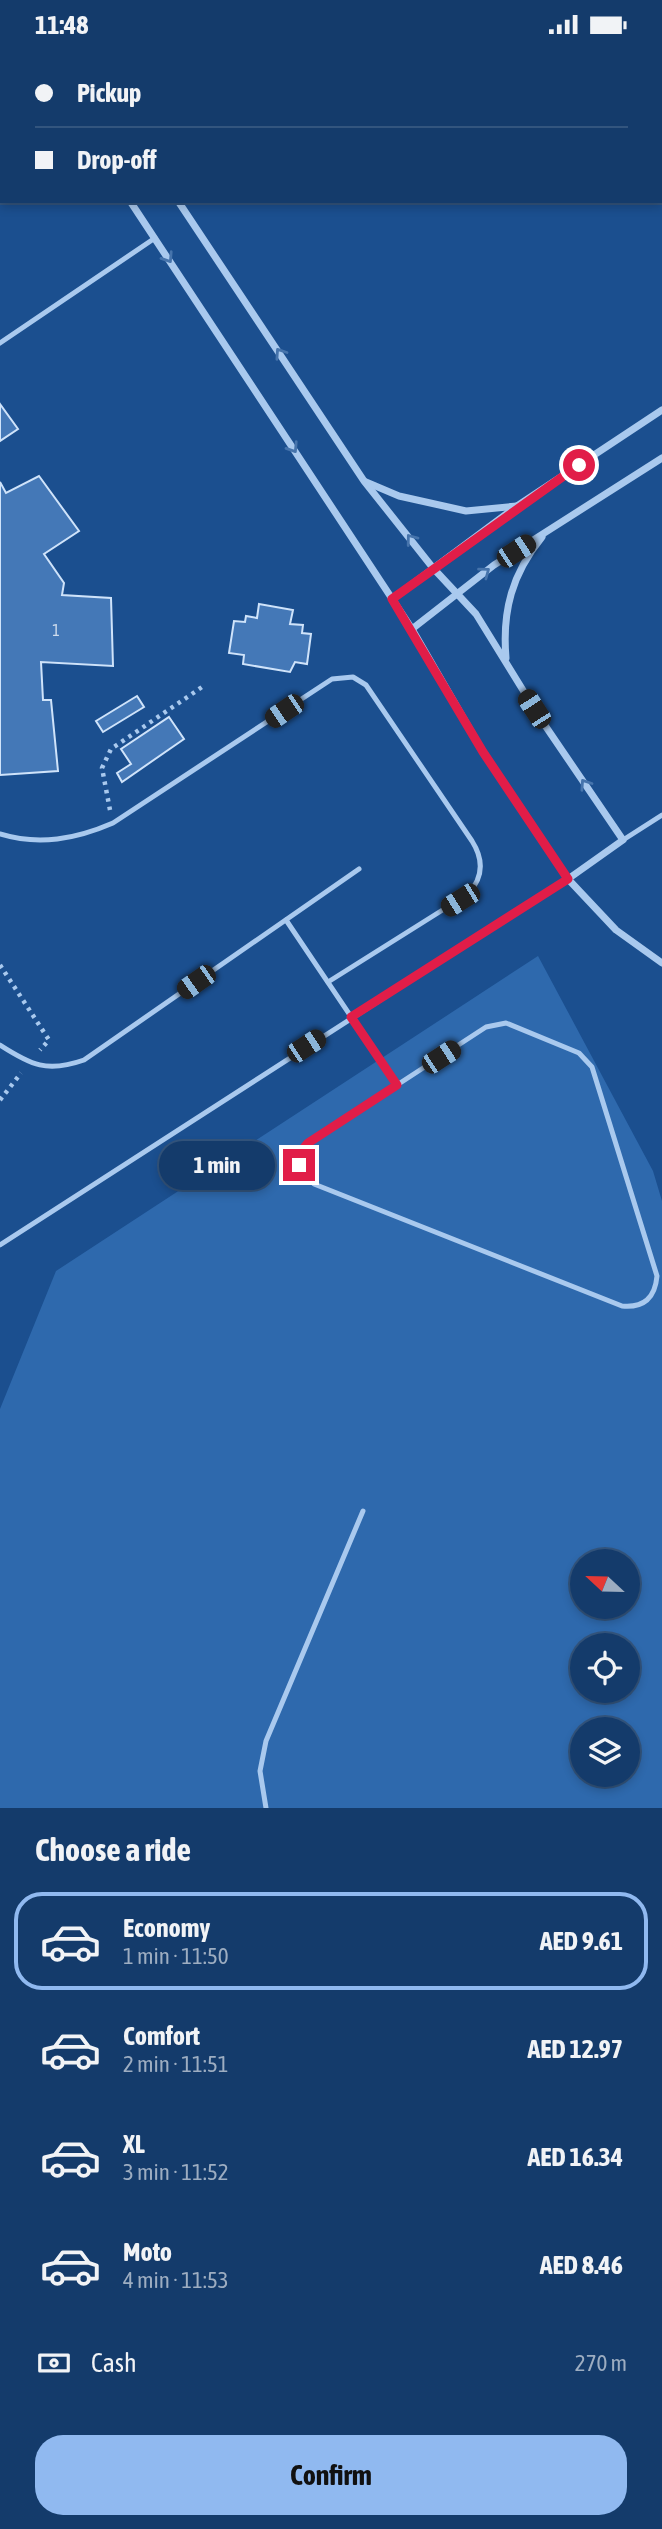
<!DOCTYPE html>
<html lang="en">
<head>
<meta charset="utf-8">
<style>
	:root { --surface:#143b6b; --page:#214673; --text:#f1f3f6; --muted:#9dadc1; --line:#33557e; --accent:#90b9f0 }
	body { margin:0; font-family:"Asap Condensed",sans-serif; background:var(--page); color:var(--text); height:100vh; display:flex; flex-direction:column; font-size:26px; white-space:nowrap }
	* { box-sizing:border-box; margin:0 }
	p { font-size:23px; color:var(--muted) }
	.icon { flex:none; width:38px; height:38px; fill:none; stroke:currentColor; stroke-width:2; stroke-linecap:round; stroke-linejoin:round }
	.map { position:relative; height:1759px; overflow:hidden }
	.sheet { display:flex; flex-direction:column; background:var(--surface); flex:1 }
	.sheet>* { flex:none }
	.guide { position:absolute; left:0px; top:0px; width:663px; height:154px; box-shadow:0 4px 10px #0003,0 0 0 2px var(--line); display:grid; align-content:center; height:154px; padding:0 35px; background:var(--surface) }
	.needle { width:46px; rotate:292deg }
	.tools { position:absolute; left:570px; top:1500px; display:grid; gap:14px }
	.tools a { display:grid; place-items:center; width:70px; height:70px; border-radius:50%; background:var(--surface); box-shadow:0 4px 10px #0003,0 0 0 2px var(--line); font-size:35px }
	.end { position:absolute; width:32px; height:32px; margin:-16px; border:9px solid #e11d48; background:#fff; box-shadow:0 0 0 4px #fff }
	.from { border-radius:50% }
	.bubble { position:absolute; height:49px; border-radius:24px; background:var(--surface); box-shadow:0 4px 10px #0003,0 0 0 2px var(--line); font-size:23px; font-weight:700; line-height:49px; text-align:center }
	.car { position:absolute; width:21px; height:42px; margin:-21px -10px; border-radius:9px; box-shadow:0 0 5px 2px #0007; background:linear-gradient(#222 24%,#8ab4d8 0 40%,#222 0 76%,#8ab4d8 0 86%,#222 0) }
	.guide b { display:flex; align-items:center; gap:24px; height:66px; font-size:26px }
	.guide b+b { border-top:2px solid var(--line) }
	.guide i { width:18px; height:18px; background:var(--text) }
	ul { padding:0; list-style:none }
	li { display:flex; align-items:center; gap:21px; height:98px; margin:0 14px 10px; padding:0 21px; border:4px solid transparent; border-radius:28px }
	li div { flex:1 }
	li b { display:block; font-size:26px }
	li em { font-style:normal; font-weight:700 }
	li.active { border-color:var(--accent) }
	li>.icon { width:63px; height:63px; stroke-width:1.5 }
	h2 { padding:0 35px; font-size:32px; line-height:84px }
	.pay { display:flex; align-items:center; gap:18px; height:77px; padding:0 35px; font-size:26px }
	.pay p { margin-inline-start:auto }
	.button { display:flex; gap:14px; margin-top:auto; padding:14px 35px }
	.button a { flex:1; height:80px; border-radius:28px; background:var(--accent); color:#111; font-size:28px; font-weight:700; line-height:80px; text-align:center }
	.status { display:flex; justify-content:space-between; align-items:center; height:49px; padding:0 35px; background:var(--surface); direction:ltr }
	.status svg { height:19px; fill:currentColor }
	.map>svg:first-child { display:block }
</style>
</head>
<body>
<div class="status"><b>11:48</b><svg viewBox="0 0 49 12"><path d="M0 12V9h3v3zM5 12V6h3v6zM10 12V3h3v9zM15 12V0h3v12zM26 1h20v11H26zM47 4h2v5h-2z"/></svg></div>
<div class="map">
<svg width="662" height="1759" viewBox="0 0 662 1759">
	<rect width="100%" height="100%" fill="#1b4f8f"/>
	<path fill="#2e69ad" fill-rule="evenodd" d="M538,907L653,1122L662,1152V1759H0V1360L56,1222ZM583,1512H628V1558H583ZM583,1596H628V1642H583ZM583,1680H628V1726H583Z"/>
	<g fill="#4478b7" stroke="#cfe3fa" stroke-width="2">
		<polygon points="0,355 18,380 0,392"/>
		<polygon points="39,427 79,482 44,505 64,534 62,546 111,549 113,617 41,613 43,651 51,651 58,722 0,726 0,433 6,444"/>
		<polygon points="259,555 293,561 290,575 303,576 302,584 311,585 307,615 295,613 290,623 243,615 244,606 229,604 234,572 245,573 246,567 257,569"/>
		<polygon points="137,647 144,658 103,683 96,672"/>
		<polygon points="169,668 184,690 122,733 117,724 131,715 121,700"/>
	</g>
	<g fill="none" stroke-linecap="round" stroke-linejoin="round">
		<g stroke="#a9c9ee" stroke-width="4.5" stroke-dasharray="3.5 5" stroke-linecap="butt">
			<polyline points="110,761 102,719 111,700 205,636"/>
			<polyline points="0,916 49,991 40,1001"/>
			<polyline points="0,1051 21,1024"/>
		</g>
		<g stroke="#a9c9ee" stroke-width="5">
			<polyline points="0,294 155,189"/>
			<path d="M0,785C39,797 76,790 113,774L332,630L353,628L366,636L472,792C484,811 483,829 468,845L328,933"/>
			<polyline points="623,791 662,766"/>
			<polyline points="286,871 397,1036"/>
			<path d="M506,974L579,1004L592,1018L657,1227C655,1249 644,1259 622,1257L314,1135L302,1124L300,1108L308,1094L486,978Z"/>
			<path d="M0,996C31,1016 47,1024 84,1011L359,820"/>
			<polyline points="0,1196 568,830"/>
			<polyline points="266,1759 260,1722 266,1692 363,1462"/>
		</g>
		<g stroke="#a9c9ee" stroke-width="7">
			<polyline points="25,0 26,2"/>
			<polyline points="72,0 74,2"/>
			<polyline points="130,152 412,580 483,703 568,830 616,881 662,914"/>
			<polyline points="178,152 364,432 433,519 476,565 542,672 623,791 568,830"/>
			<polyline points="366,433 399,447 466,462 517,457"/>
			<polyline points="392,550 517,457 662,361"/>
			<polyline points="412,580 494,516 662,409"/>
			<path d="M506,609C502,562 512,525 542,488"/>
		</g>
	</g>
	<defs><path id="oneway-chevron" d="M-2-3.5L2.5 0L-2 3.5" fill="none" stroke-width="1.6" stroke-linecap="round" stroke-linejoin="round" transform="scale(1.75)"/></defs>
	<g stroke="#4674ac">
		<use href="#oneway-chevron" transform="translate(168 209) rotate(57)"/>
		<use href="#oneway-chevron" transform="translate(280 304) rotate(-124)"/>
		<use href="#oneway-chevron" transform="translate(293 399) rotate(57)"/>
		<use href="#oneway-chevron" transform="translate(411 490) rotate(-127)"/>
		<use href="#oneway-chevron" transform="translate(485 523) rotate(-37)"/>
		<use href="#oneway-chevron" transform="translate(585 735) rotate(-124)"/>
	</g>
	<g fill="none" stroke-linecap="round" stroke-linejoin="round">
		<polyline stroke="#e11d48" stroke-width="9" points="299,1116 303,1100 308,1094 397,1036 351,968 568,830 483,703 392,550 579,416"/>
	</g>
	<g text-anchor="middle" dominant-baseline="central" stroke-width="6" stroke-linejoin="round" paint-order="stroke">
		<g font-size="16" fill="#d0dded">
			<text x="56" y="581">1</text>
		</g>
	</g>
</svg>
<div class="tools">
<a><svg class="needle" viewBox="-14 -14 28 28"><path d="M0-13l5 13h-10z" fill="#e53935"/><path d="M0 13l5-13h-10z" fill="#9dadc1"/></svg></a>
<a><svg class="icon" aria-label="locate" viewBox="0 0 24 24"><circle cx="12" cy="12" r="6"/><path d="M12 2v4M12 18v4M2 12h4M18 12h4"/></svg></a>
<a><svg class="icon" aria-label="layers" viewBox="0 0 24 24"><path d="M12 4l9 5-9 5-9-5zM3 14l9 5 9-5"/></svg></a>
</div>
<i class="end from" style="left:579px;top:416px"></i>
<i class="end" style="left:299px;top:1116px"></i>
<div class="bubble" style="left:159px;top:1092px;width:116px">1 min</div>
<i class="car" style="left:516px;top:502px;rotate:57deg"></i>
<i class="car" style="left:534px;top:660px;rotate:327deg"></i>
<i class="car" style="left:284px;top:662px;rotate:236deg"></i>
<i class="car" style="left:460px;top:851px;rotate:238deg"></i>
<i class="car" style="left:196px;top:933px;rotate:235deg"></i>
<i class="car" style="left:306px;top:997px;rotate:57deg"></i>
<i class="car" style="left:441px;top:1008px;rotate:57deg"></i>
<div class="guide">
<b><i class="from"></i>Pickup</b>
<b><i></i>Drop-off</b>
</div>
</div>
<section class="sheet">
<h2>Choose a ride</h2>
<ul>
<li class="active"><svg class="icon" aria-label="car" viewBox="0 0 24 24"><path d="M5 17H2v-5l4-1 3-4h7l3 4 3 1v5h-3M9 17h6M6 11h13"/><circle cx="7" cy="17" r="2"/><circle cx="17" cy="17" r="2"/></svg><div><b>Economy</b><p>1 min · 11:50</p></div><em>AED 9.61</em></li>
<li><svg class="icon" aria-label="car" viewBox="0 0 24 24"><path d="M5 17H2v-5l4-1 3-4h7l3 4 3 1v5h-3M9 17h6M6 11h13"/><circle cx="7" cy="17" r="2"/><circle cx="17" cy="17" r="2"/></svg><div><b>Comfort</b><p>2 min · 11:51</p></div><em>AED 12.97</em></li>
<li><svg class="icon" aria-label="car" viewBox="0 0 24 24"><path d="M5 17H2v-5l4-1 3-4h7l3 4 3 1v5h-3M9 17h6M6 11h13"/><circle cx="7" cy="17" r="2"/><circle cx="17" cy="17" r="2"/></svg><div><b>XL</b><p>3 min · 11:52</p></div><em>AED 16.34</em></li>
<li><svg class="icon" aria-label="car" viewBox="0 0 24 24"><path d="M5 17H2v-5l4-1 3-4h7l3 4 3 1v5h-3M9 17h6M6 11h13"/><circle cx="7" cy="17" r="2"/><circle cx="17" cy="17" r="2"/></svg><div><b>Moto</b><p>4 min · 11:53</p></div><em>AED 8.46</em></li>
</ul>
<div class="pay"><svg class="icon" aria-label="cash" viewBox="0 0 24 24"><path d="M3 7h18v10H3z"/><circle cx="12" cy="12" r="2"/></svg>Cash<p>270 m</p></div>
<div class="button"><a>Confirm</a></div>
</section>
</body>
</html>
